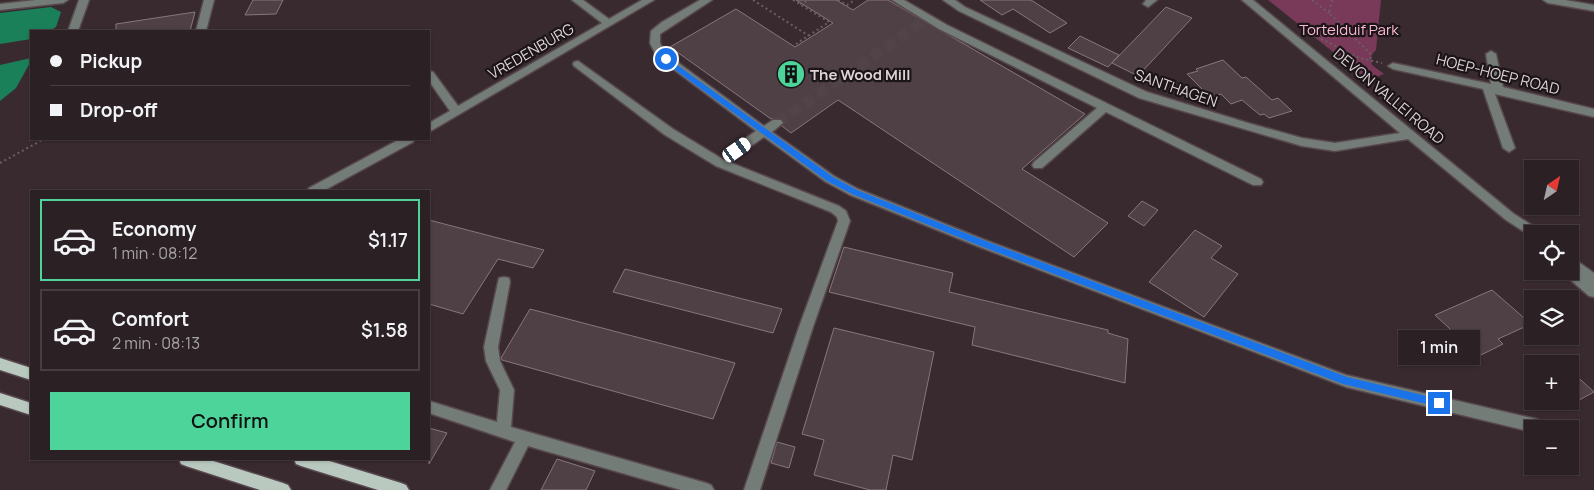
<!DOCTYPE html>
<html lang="en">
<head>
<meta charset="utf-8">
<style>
	:root { --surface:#2b2024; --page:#33282c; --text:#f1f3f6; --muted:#a6a3a6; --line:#473e41; --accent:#4cd49b }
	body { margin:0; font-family:Manrope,sans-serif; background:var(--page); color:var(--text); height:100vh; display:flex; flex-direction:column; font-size:19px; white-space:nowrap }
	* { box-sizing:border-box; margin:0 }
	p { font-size:16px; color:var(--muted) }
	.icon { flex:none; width:28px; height:28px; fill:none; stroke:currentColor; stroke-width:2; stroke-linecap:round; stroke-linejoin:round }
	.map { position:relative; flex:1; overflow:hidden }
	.side { position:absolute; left:30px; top:190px; width:400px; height:270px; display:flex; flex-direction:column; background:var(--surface); border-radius:0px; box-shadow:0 1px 4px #0004,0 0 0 1px var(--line) }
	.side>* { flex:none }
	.top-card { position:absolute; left:30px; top:30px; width:400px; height:110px; border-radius:0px; box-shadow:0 1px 4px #0004,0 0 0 1px var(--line); display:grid; align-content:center; height:110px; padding:0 20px; background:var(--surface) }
	.needle { width:32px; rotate:34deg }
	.tools { position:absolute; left:1524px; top:160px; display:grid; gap:10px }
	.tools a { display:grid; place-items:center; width:55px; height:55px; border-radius:0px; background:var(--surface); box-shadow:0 1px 4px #0004,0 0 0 1px var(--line); font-size:25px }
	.end { position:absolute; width:22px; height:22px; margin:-11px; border:6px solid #1a73e8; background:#fff; box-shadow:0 0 0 2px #fff }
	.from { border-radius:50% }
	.bubble { position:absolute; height:35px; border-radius:0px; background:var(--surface); box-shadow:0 1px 4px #0004,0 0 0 1px var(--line); font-size:16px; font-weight:600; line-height:35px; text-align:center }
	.car { position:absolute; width:15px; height:30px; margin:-15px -8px; border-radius:6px; box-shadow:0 0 4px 1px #0007; background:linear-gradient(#fff 24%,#345 0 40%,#fff 0 76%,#345 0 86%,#fff 0) }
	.top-card b { display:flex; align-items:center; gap:18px; height:48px; font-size:19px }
	.top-card b+b { border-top:1px solid var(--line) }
	.top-card i { width:12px; height:12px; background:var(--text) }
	ul { padding:9px 0 0; list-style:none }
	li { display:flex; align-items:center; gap:15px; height:82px; margin:0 10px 8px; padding:0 10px; border:2px solid var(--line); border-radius:0px }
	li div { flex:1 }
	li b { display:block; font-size:19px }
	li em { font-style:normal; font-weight:600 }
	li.selected { border-color:var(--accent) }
	li>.icon { width:45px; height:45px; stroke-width:1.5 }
	.action { display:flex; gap:10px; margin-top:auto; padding:10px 20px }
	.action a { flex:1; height:58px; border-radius:0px; background:var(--accent); color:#111; font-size:20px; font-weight:600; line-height:58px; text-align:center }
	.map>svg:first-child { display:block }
</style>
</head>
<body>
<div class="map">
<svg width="1594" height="490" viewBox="0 0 1594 490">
	<rect width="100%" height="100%" fill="#392a30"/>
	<path fill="#783a58" d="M1268,0H1381L1376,50C1371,54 1370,59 1372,65L1384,74L1368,80Z"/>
	<g fill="#1a8059">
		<polygon points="51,7 61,12 56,27 49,31 31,31 31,39 0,44 0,13"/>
		<polygon points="31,58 31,61 16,88 0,101 0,65"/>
	</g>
	<g fill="#4f4046" stroke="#88767d">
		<polygon points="253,0 283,0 276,14 245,15"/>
		<polygon points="796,0 836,0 853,10 868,0 888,0 1085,114 1022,169 1108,223 1074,257 838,100 791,133 782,126 785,123 783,119 771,119 670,47 736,9 795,47 833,23"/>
		<polygon points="980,0 1031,0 1067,23 1050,33 1013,9 1002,15"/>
		<polygon points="1166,7 1192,18 1138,76 1112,63"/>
		<polygon points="195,12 190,31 116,31 116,24"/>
		<polygon points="1080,36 1119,55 1108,67 1068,48"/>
		<polygon points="1223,60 1242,78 1246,77 1272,100 1278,98 1292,111 1269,118 1264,114 1260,115 1242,100 1231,104 1221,94 1211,98 1187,74 1198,71 1196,69"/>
		<polygon points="1142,201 1158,210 1144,226 1128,216"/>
		<polygon points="429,220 544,250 533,268 498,259 463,314 429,304"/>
		<polygon points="1195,230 1222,246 1211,258 1238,274 1204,317 1149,282"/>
		<polygon points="844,247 953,273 949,292 1108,330 1108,333 1128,339 1125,383 972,345 975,327 829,292"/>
		<polygon points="625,269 782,309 773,333 613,292"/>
		<polygon points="1492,290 1531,324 1498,339 1503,344 1479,356 1435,315"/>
		<polygon points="530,309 735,363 713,419 502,360 501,358"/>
		<polygon points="834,328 934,352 912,460 893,455 886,490 870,490 814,475 824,440 802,434"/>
		<polygon points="1570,370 1594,392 1570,405"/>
		<polygon points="429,428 447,433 429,464"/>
		<polygon points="777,442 795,447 789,468 771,463"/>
		<polygon points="557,459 595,471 586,490 541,490"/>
	</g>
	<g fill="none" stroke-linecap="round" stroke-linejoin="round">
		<polyline stroke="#524349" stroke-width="11" stroke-dasharray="11 5.5" stroke-linecap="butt" points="777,123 924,21"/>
		<defs>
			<g id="minor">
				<polygon points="36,0 68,0 63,3 0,10 0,4"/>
				<polygon points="79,0 89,0 78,31 68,31"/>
				<polygon points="204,0 214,0 206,31 196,31"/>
				<polygon points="572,0 583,0 609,19 642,0 654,0 429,132 429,123 450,111 429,81 429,71 433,72 458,106 602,23"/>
				<polygon points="700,0 712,0 660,34 660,43 665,53 764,126 773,120 781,120 783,123 772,132 834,176 858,189 985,240 1346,375 1536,419 1541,421 1543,426 1542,429 1532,429 1532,432 1346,387 977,246 850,195 826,182 764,137 741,153 733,153 731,150 733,147 756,131 657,57 650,43 651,31 662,22"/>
				<polygon points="892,0 904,0 947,25 1261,179 1263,182 1261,185 1253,185 1106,112 1042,168 1034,168 1032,165 1034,162 1097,108 939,29"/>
				<polygon points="943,0 955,0 965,7 1147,92 1248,123 1302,138 1335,143 1400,133 1242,0 1253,0 1514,214 1541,231 1543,234 1532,234 1532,237 1506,220 1408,139 1335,151 1302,146 1139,98 959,11"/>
				<polygon points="1146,0 1157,0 1148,7 1143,4"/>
				<polygon points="1543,0 1565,0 1594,5 1594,11 1548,3"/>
				<polygon points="1491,51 1496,54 1503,87 1594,109 1594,117 1495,94 1515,148 1509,152 1503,148 1483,89 1393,69 1388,66 1393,63 1491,84 1486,54"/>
				<polygon points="578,61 673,129 724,160 839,206 846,211 850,221 813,327 760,490 744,490 799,327 838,221 837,217 831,212 716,166 665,135 574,66 573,64 574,62"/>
				<polygon points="400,139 415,139 413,142 323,191 307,191 309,188"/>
				<polygon points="1570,256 1594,273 1594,297 1589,296 1565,275 1564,271 1570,271"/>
				<polygon points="504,277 509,278 510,282 498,347 500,361 514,390 511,427 706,483 711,485 714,490 681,490 528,446 506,490 490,490 515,442 429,413 429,401 497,422 500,390 486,361 484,347 498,282 499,278"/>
			</g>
			<g id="major">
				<polygon points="0,358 31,368 31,380 0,370"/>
				<polygon points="0,393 31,403 31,415 0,405"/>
				<polygon points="179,459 207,459 283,483 288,485 291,490 260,490 186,466 181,464"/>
				<polygon points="294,459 323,459 401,483 406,485 409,490 378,490 301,466 296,464"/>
			</g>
		</defs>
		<use href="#minor" stroke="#57484e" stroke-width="3"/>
		<use href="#major" stroke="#57484e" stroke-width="3"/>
		<g stroke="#6c5e64" stroke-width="2" stroke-dasharray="2 3" stroke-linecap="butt">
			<polyline points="753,0 809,36"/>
			<polyline points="793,0 829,22 796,44"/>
			<polyline points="838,0 847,5 855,0"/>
			<polyline points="1312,0 1329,13"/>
			<polyline points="1332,0 1329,13 1370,53 1371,59"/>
			<polyline points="800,4 808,0"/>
			<polyline points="1307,34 1316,36 1359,58 1382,63"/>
			<polyline points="0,163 44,139"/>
		</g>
		<use href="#minor" fill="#747c78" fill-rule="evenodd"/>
		<use href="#major" fill="#b9c9c0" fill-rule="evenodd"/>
	</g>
	<polygon fill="#1a73e8" points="666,57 833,177 857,190 983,240 1347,377 1439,399 1444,403 1439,407 1343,384 978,245 852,194 827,181 663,61 662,59"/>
	<defs>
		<symbol id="building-disc" viewBox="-11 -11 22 22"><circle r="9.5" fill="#4cd49b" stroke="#1c1518"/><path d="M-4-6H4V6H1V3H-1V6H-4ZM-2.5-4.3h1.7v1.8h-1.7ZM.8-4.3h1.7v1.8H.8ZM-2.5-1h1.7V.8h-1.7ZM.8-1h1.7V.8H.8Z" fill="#111"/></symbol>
	</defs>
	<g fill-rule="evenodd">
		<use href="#building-disc" x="775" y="58" width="32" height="32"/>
	</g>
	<g text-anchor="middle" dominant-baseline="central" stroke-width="4.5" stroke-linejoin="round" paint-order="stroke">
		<g font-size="15" fill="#fab8d4" stroke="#1c1518">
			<text x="1349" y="29">Tortelduif Park</text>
		</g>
		<g font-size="15" fill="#ddd3d7" stroke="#1c1518">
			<text transform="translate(531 51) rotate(-30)">VREDENBURG</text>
			<text transform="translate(1498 74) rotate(14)">HOEP-HOEP ROAD</text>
			<text transform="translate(1176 88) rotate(19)">SANTHAGEN</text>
			<text transform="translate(1389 96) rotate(40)">DEVON VALLEI ROAD</text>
		</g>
		<g font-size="15" font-weight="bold" fill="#ddd3d7" stroke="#1c1518" text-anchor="start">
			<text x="810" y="74">The Wood Mill</text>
		</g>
	</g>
</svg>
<div class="tools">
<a><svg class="needle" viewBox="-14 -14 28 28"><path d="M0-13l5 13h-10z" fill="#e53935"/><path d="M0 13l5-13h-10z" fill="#a6a3a6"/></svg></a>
<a><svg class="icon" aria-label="locate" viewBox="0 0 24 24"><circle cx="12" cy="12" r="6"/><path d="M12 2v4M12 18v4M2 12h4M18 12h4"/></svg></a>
<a><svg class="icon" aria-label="layers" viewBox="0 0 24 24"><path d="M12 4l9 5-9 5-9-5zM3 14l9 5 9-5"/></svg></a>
<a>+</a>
<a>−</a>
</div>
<i class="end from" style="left:666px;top:59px"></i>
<i class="end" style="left:1439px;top:403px"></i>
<div class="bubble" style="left:1398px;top:330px;width:82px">1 min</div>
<i class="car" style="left:737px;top:150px;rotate:55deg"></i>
<div class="top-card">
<b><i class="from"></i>Pickup</b>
<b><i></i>Drop-off</b>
</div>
<section class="side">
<ul>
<li class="selected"><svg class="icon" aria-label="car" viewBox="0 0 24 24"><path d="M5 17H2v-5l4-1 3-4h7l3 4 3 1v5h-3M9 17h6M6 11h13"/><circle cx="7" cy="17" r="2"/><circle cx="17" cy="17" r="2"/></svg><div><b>Economy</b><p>1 min · 08:12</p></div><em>$1.17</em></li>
<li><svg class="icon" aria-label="car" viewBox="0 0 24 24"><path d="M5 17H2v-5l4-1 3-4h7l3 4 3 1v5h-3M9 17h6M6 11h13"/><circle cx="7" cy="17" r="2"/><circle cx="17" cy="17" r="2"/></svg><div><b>Comfort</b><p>2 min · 08:13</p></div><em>$1.58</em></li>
</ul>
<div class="action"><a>Confirm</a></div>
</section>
</div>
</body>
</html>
